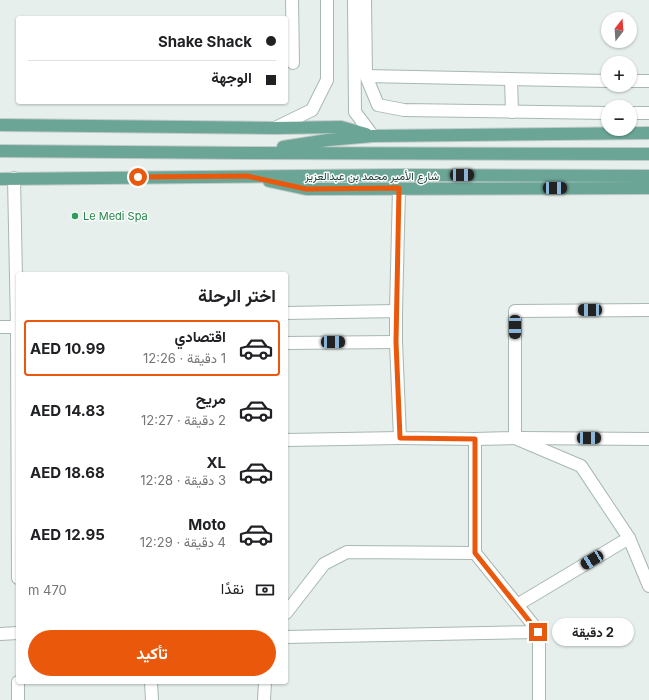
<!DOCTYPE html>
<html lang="ar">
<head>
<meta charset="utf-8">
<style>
	:root { --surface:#fff; --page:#f6f6f6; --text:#202124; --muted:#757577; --line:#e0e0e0; --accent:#ea580c }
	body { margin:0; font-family:Inter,Vazirmatn,sans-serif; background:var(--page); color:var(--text); direction:rtl; height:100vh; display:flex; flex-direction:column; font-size:15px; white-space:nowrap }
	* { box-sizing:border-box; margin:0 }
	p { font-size:13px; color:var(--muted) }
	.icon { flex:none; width:22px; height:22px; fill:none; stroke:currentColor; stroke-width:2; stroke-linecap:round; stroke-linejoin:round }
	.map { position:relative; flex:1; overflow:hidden; direction:ltr }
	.details { position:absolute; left:16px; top:272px; width:272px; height:412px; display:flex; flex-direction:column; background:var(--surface); border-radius:4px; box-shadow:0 1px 3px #0004; direction:rtl }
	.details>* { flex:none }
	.guide { position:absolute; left:16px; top:16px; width:272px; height:88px; border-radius:4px; box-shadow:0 1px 3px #0004; direction:rtl; display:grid; align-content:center; height:88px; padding:0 12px; background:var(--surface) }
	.needle { width:26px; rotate:17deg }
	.buttons { position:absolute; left:601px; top:12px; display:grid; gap:8px }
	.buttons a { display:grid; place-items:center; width:36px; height:36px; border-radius:50%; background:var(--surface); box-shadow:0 1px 3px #0004; font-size:20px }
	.end { position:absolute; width:18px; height:18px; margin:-9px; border:5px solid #ea580c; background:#fff; box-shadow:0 0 0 2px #fff }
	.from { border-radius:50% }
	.bubble { position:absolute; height:28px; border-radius:14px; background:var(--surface); box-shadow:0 1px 3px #0004; font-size:13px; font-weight:700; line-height:28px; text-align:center; direction:rtl }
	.car { position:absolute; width:12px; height:24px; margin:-12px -6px; border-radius:5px; box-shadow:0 0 3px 1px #0007; background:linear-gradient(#222 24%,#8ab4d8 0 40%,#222 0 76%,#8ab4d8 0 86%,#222 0) }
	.guide b { display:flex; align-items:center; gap:14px; height:38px; font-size:15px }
	.guide b+b { border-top:1px solid var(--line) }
	.guide i { width:10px; height:10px; background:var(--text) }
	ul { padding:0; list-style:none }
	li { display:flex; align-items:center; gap:12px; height:56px; margin:0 8px 6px; padding:0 4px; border:2px solid transparent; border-radius:4px }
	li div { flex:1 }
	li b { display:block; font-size:15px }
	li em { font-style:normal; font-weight:700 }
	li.on { border-color:var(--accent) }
	li>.icon { width:36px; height:36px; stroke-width:1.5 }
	h2 { padding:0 12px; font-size:18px; line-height:48px }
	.pay { display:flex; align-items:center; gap:10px; height:44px; padding:0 12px; font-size:15px }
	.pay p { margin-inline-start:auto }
	.action { display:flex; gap:8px; margin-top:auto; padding:8px 12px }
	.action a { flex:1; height:46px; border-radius:24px; background:var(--accent); color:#fff; font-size:16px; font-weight:700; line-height:46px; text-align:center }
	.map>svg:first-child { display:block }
</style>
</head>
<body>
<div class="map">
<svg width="649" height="700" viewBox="0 0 649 700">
	<rect width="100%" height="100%" fill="#e6efeb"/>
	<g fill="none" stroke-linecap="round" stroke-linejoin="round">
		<defs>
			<g id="minor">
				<polyline points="292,0 293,63"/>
				<polyline points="354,0 355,112 373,136"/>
				<polyline points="365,0 366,76"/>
				<polyline points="511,79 512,112"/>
				<polyline points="608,81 366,76 378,105 404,110 608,113"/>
				<polyline points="630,81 649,81"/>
				<polyline points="630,113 649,113"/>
				<polyline points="275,128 312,110 327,80 327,0"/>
				<polyline points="14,178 17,327 18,578"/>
				<polyline points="396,311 399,189"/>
				<polyline points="286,313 396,311 396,342 400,438 475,439 515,438 515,311 649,310"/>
				<polyline points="0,327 17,327"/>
				<polyline points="286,343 396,342"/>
				<polyline points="515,438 581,466 629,538 649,586"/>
				<polyline points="520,438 649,439"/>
				<polyline points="286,440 400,438"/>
				<polyline points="475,553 539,632 539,700"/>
				<polyline points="517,605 629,538"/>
				<polyline points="286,613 324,564 347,552 475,553 475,439"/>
				<polyline points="0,634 18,633"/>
				<polyline points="286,637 539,632"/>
				<polyline points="18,682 18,700"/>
				<polyline points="151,682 152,700"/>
				<polyline points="264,700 265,682"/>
			</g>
			<g id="major">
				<polyline points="0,125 275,128 341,127 366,134"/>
				<polyline points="283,147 328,140 373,136 649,133"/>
				<polyline points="0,151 247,153 649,154"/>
				<polyline points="0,179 400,175 649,176"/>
				<polyline points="269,181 306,189 649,188"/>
			</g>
		</defs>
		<use href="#minor" stroke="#a8b8b2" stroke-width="14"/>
		<use href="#major" stroke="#c2cac8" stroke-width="14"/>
		<use href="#minor" stroke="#fff" stroke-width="12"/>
		<use href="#major" stroke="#6aa596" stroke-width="12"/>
	</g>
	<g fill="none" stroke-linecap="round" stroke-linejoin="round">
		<polyline stroke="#ea580c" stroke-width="5" points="138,177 247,176 306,189 399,188 396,342 400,438 475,439 475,553 538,632"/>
	</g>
	<circle fill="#2e9e5b" stroke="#f7fbf9" stroke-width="1.5" cx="75" cy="216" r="4"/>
	<g text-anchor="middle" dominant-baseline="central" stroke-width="3" stroke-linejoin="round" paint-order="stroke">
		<g font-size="11" fill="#24423a" stroke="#f7fbf9">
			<text x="372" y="176">شارع الأمير محمد بن عبدالعزيز</text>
		</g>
		<g font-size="11" fill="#27864d" stroke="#f7fbf9" text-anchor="start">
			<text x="83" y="216">Le Medi Spa</text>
		</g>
	</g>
</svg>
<div class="buttons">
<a><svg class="needle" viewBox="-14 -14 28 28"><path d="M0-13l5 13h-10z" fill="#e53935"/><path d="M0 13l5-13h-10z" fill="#757577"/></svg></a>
<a>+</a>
<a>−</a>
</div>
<i class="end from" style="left:138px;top:177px"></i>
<i class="end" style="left:538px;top:632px"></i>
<div class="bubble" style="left:552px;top:618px;width:82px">2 دقيقة</div>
<i class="car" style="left:462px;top:175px;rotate:90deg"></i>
<i class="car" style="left:555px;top:188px;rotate:90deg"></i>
<i class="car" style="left:590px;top:310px;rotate:270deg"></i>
<i class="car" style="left:515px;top:327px;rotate:180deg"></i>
<i class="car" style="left:333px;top:342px;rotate:90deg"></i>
<i class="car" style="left:589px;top:438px;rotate:90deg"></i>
<i class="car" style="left:592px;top:560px;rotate:239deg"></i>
<div class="guide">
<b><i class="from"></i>Shake Shack</b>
<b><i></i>الوجهة</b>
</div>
<section class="details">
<h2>اختر الرحلة</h2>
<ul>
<li class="on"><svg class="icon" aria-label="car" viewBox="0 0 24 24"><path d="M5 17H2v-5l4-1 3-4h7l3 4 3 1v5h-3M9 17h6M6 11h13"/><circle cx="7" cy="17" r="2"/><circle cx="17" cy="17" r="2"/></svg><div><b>اقتصادي</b><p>1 دقيقة · 12:26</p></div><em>AED 10.99</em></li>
<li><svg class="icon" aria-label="car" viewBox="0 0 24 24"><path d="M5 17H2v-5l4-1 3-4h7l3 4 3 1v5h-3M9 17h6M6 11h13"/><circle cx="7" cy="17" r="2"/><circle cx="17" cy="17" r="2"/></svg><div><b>مريح</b><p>2 دقيقة · 12:27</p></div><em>AED 14.83</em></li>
<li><svg class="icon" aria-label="car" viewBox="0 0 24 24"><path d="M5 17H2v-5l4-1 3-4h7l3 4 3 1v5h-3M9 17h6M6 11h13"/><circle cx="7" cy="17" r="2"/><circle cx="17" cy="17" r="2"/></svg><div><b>XL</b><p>3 دقيقة · 12:28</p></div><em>AED 18.68</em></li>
<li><svg class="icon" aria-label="car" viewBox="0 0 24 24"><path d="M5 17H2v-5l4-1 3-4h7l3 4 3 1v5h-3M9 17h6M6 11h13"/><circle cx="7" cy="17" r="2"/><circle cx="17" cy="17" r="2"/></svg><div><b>Moto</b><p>4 دقيقة · 12:29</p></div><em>AED 12.95</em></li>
</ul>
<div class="pay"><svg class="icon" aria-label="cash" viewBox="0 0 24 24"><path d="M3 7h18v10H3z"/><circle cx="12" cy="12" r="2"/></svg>نقدًا<p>470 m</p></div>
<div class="action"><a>تأكيد</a></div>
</section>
</div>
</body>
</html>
